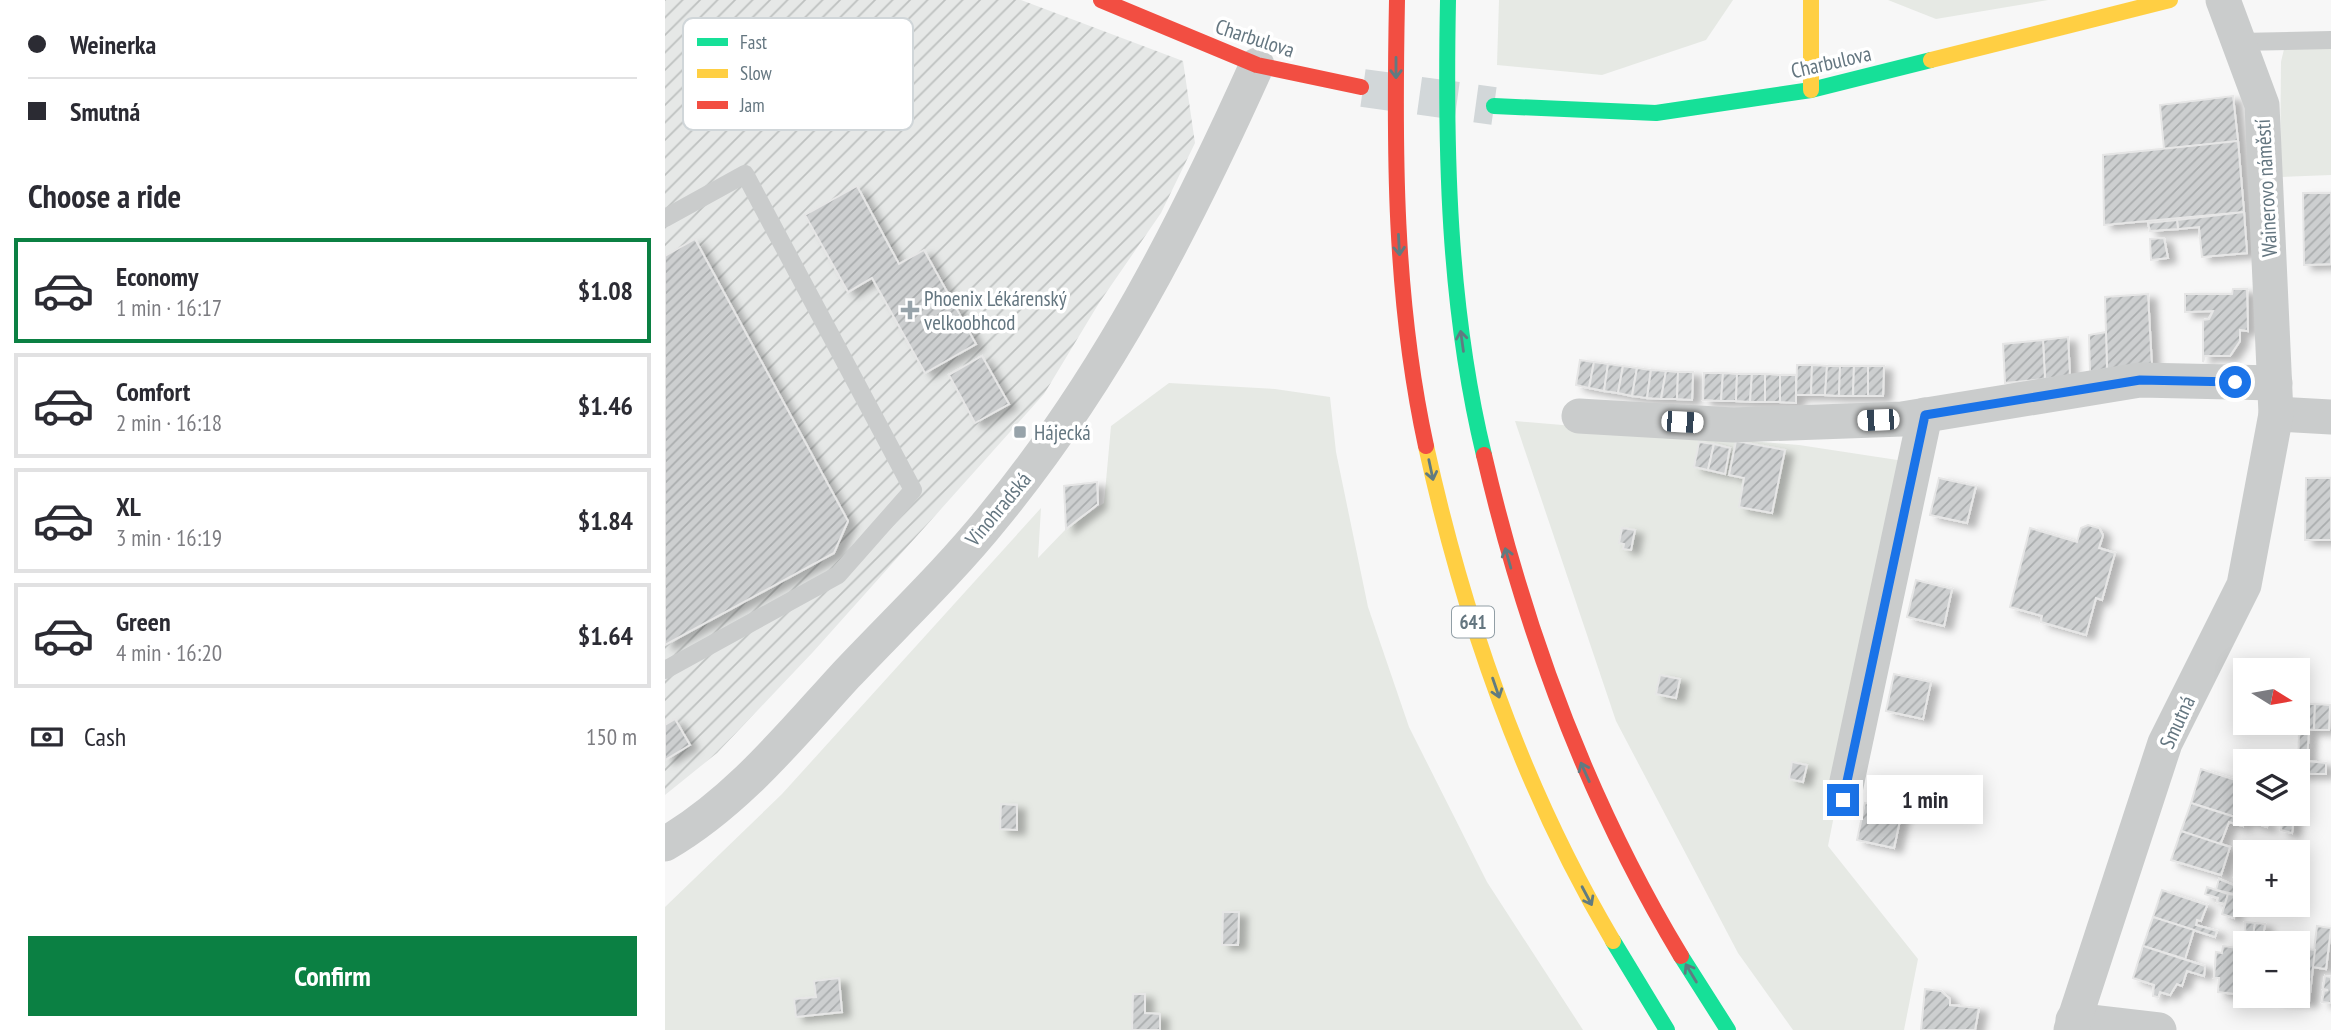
<!DOCTYPE html>
<html lang="en">
<head>
<meta charset="utf-8">
<style>
	:root { --surface:#fff; --page:#f7f7f7; --text:#2b2b33; --muted:#7c7c81; --line:#e1e1e2; --accent:#0b8043 }
	body { margin:0; font-family:"PT Sans Narrow",sans-serif; background:var(--page); color:var(--text); height:100vh; display:flex; flex-direction:column; font-size:26px; white-space:nowrap }
	* { box-sizing:border-box; margin:0 }
	p { font-size:23px; color:var(--muted) }
	.icon { flex:none; width:38px; height:38px; fill:none; stroke:currentColor; stroke-width:2; stroke-linecap:round; stroke-linejoin:round }
	.map { position:relative; flex:1; overflow:hidden }
	.drawer { display:flex; flex-direction:column; background:var(--surface); width:665px }
	.drawer>* { flex:none }
	.banner { display:grid; align-content:center; height:154px; padding:0 28px; background:var(--surface) }
	.needle { width:46px; rotate:101deg }
	.buttons { position:absolute; left:1568px; top:658px; display:grid; gap:14px }
	.buttons a { display:grid; place-items:center; width:77px; height:77px; border-radius:0px; background:var(--surface); box-shadow:0 4px 18px #0003; font-size:35px }
	.end { position:absolute; width:32px; height:32px; margin:-16px; border:9px solid #1a73e8; background:#fff; box-shadow:0 0 0 4px #fff }
	.from { border-radius:50% }
	.bubble { position:absolute; height:49px; border-radius:0px; background:var(--surface); box-shadow:0 4px 18px #0003; font-size:23px; font-weight:700; line-height:49px; text-align:center }
	.car { position:absolute; width:21px; height:42px; margin:-21px -10px; border-radius:9px; box-shadow:0 0 5px 2px #0007; background:linear-gradient(#fff 24%,#345 0 40%,#fff 0 76%,#345 0 86%,#fff 0) }
	.banner b { display:flex; align-items:center; gap:24px; height:66px; font-size:26px }
	.banner b+b { border-top:2px solid var(--line) }
	.banner i { width:18px; height:18px; background:var(--text) }
	ul { padding:0; list-style:none }
	li { display:flex; align-items:center; gap:21px; height:105px; margin:0 14px 10px; padding:0 14px; border:4px solid var(--line); border-radius:0px }
	li div { flex:1 }
	li b { display:block; font-size:26px }
	li em { font-style:normal; font-weight:700 }
	li.active { border-color:var(--accent) }
	li>.icon { width:63px; height:63px; stroke-width:1.5 }
	h2 { padding:0 28px; font-size:32px; line-height:84px }
	.pay { display:flex; align-items:center; gap:18px; height:77px; padding:0 28px; font-size:26px }
	.pay p { margin-inline-start:auto }
	.button { display:flex; gap:14px; margin-top:auto; padding:14px 28px }
	.button a { flex:1; height:80px; border-radius:0px; background:var(--accent); color:#fff; font-size:28px; font-weight:700; line-height:80px; text-align:center }
	main { display:flex; flex:1; min-height:0 }
	.map>svg:first-child { display:block }
</style>
</head>
<body>
<main>
<section class="drawer">
<div class="banner">
<b><i class="from"></i>Weinerka</b>
<b><i></i>Smutná</b>
</div>
<h2>Choose a ride</h2>
<ul>
<li class="active"><svg class="icon" aria-label="car" viewBox="0 0 24 24"><path d="M5 17H2v-5l4-1 3-4h7l3 4 3 1v5h-3M9 17h6M6 11h13"/><circle cx="7" cy="17" r="2"/><circle cx="17" cy="17" r="2"/></svg><div><b>Economy</b><p>1 min · 16:17</p></div><em>$1.08</em></li>
<li><svg class="icon" aria-label="car" viewBox="0 0 24 24"><path d="M5 17H2v-5l4-1 3-4h7l3 4 3 1v5h-3M9 17h6M6 11h13"/><circle cx="7" cy="17" r="2"/><circle cx="17" cy="17" r="2"/></svg><div><b>Comfort</b><p>2 min · 16:18</p></div><em>$1.46</em></li>
<li><svg class="icon" aria-label="car" viewBox="0 0 24 24"><path d="M5 17H2v-5l4-1 3-4h7l3 4 3 1v5h-3M9 17h6M6 11h13"/><circle cx="7" cy="17" r="2"/><circle cx="17" cy="17" r="2"/></svg><div><b>XL</b><p>3 min · 16:19</p></div><em>$1.84</em></li>
<li><svg class="icon" aria-label="car" viewBox="0 0 24 24"><path d="M5 17H2v-5l4-1 3-4h7l3 4 3 1v5h-3M9 17h6M6 11h13"/><circle cx="7" cy="17" r="2"/><circle cx="17" cy="17" r="2"/></svg><div><b>Green</b><p>4 min · 16:20</p></div><em>$1.64</em></li>
</ul>
<div class="pay"><svg class="icon" aria-label="cash" viewBox="0 0 24 24"><path d="M3 7h18v10H3z"/><circle cx="12" cy="12" r="2"/></svg>Cash<p>150 m</p></div>
<div class="button"><a>Confirm</a></div>
</section>
<div class="map">
<svg width="1666" height="1030" viewBox="0 0 1666 1030">
	<defs>
		<pattern id="industrial-furrows" width="10" height="10" patternUnits="userSpaceOnUse" patternTransform="scale(1.75)"><rect width="10" height="10" fill="#e6e8e7"/><path d="M-1 1l2-2M0 10L10 0M9 11l2-2" fill="none" stroke="#bec1c0"/></pattern>
		<pattern id="building-hatch" width="6" height="6" patternUnits="userSpaceOnUse" patternTransform="scale(1.75)"><rect width="6" height="6" fill="#cdcfd0"/><path d="M-1 1l2-2M0 6l6-6M5 7l2-2" fill="none" stroke="#aaadae"/></pattern>
		<filter id="shadow"><feDropShadow dx="8" dy="4.5" stdDeviation="3.5" flood-color="#0004"/></filter>
	</defs>
	<rect width="100%" height="100%" fill="#f7f7f7"/>
	<polygon fill="url(#industrial-furrows)" points="0,0 356,0 518,61 530,143 496,213 434,303 379,394 148,652 52,753 0,795"/>
	<g fill="#e6e9e4">
		<polygon points="834,0 1068,0 1041,40 937,75 832,65"/>
		<polygon points="1223,0 1383,0 1271,19"/>
		<polygon points="1666,48 1666,175 1615,177 1616,62 1619,49"/>
		<polygon points="504,383 610,389 665,397 671,452 703,607 744,727 822,882 918,1030 0,1030 0,907 117,794 376,508 373,558 401,529 439,503 446,426"/>
		<polygon points="850,421 1134,445 1239,461 1163,846 1253,959 1239,1030 1128,1030 1073,953 951,721"/>
	</g>
	<g fill="url(#building-hatch)" stroke="#e6e6e6" stroke-width="2" filter="url(#shadow)">
		<polygon points="1568,96 1573,141 1499,149 1495,105"/>
		<polygon points="1573,141 1579,212 1439,225 1438,155"/>
		<polygon points="192,186 234,264 259,250 311,344 260,373 207,278 183,292 140,215"/>
		<polygon points="1638,193 1666,193 1666,264 1639,265"/>
		<polygon points="1579,212 1582,253 1537,257 1534,227 1513,229 1512,220"/>
		<polygon points="1512,220 1513,229 1485,231 1483,223"/>
		<polygon points="1499,238 1503,258 1486,260 1485,239"/>
		<polygon points="30,239 183,521 169,553 0,645 0,256"/>
		<polygon points="1568,289 1582,289 1583,331 1575,330 1575,341 1565,356 1540,356 1538,362 1538,320 1544,319 1548,311 1520,312 1520,294 1567,294"/>
		<polygon points="1483,294 1487,367 1442,369 1440,297"/>
		<polygon points="1441,332 1442,369 1425,372 1424,335"/>
		<polygon points="1403,337 1405,376 1380,379 1378,340"/>
		<polygon points="1378,340 1380,379 1340,383 1338,344"/>
		<polygon points="317,356 344,404 310,423 284,375"/>
		<polygon points="915,360 929,362 924,388 911,385"/>
		<polygon points="929,362 943,364 939,391 924,388"/>
		<polygon points="943,364 958,366 953,393 939,391"/>
		<polygon points="1132,365 1147,365 1146,395 1131,395"/>
		<polygon points="1147,365 1162,366 1160,395 1146,395"/>
		<polygon points="958,366 972,368 967,396 953,393"/>
		<polygon points="1162,366 1175,366 1174,396 1160,395"/>
		<polygon points="1175,366 1189,366 1188,396 1174,396"/>
		<polygon points="1189,366 1203,366 1203,396 1188,396"/>
		<polygon points="1203,366 1219,366 1218,396 1203,396"/>
		<polygon points="972,368 986,370 982,398 967,396"/>
		<polygon points="986,370 1001,371 996,399 982,398"/>
		<polygon points="1001,371 1013,372 1012,399 996,399"/>
		<polygon points="1013,372 1028,372 1027,400 1012,399"/>
		<polygon points="1039,373 1058,373 1056,401 1038,400"/>
		<polygon points="1058,373 1072,374 1071,401 1056,401"/>
		<polygon points="1072,374 1087,374 1085,402 1071,401"/>
		<polygon points="1087,374 1100,374 1100,402 1085,402"/>
		<polygon points="1100,374 1115,375 1115,402 1100,402"/>
		<polygon points="1115,375 1131,375 1131,403 1115,402"/>
		<polygon points="1071,441 1120,450 1107,513 1074,507 1079,478 1064,475"/>
		<polygon points="1034,442 1049,444 1043,470 1029,467"/>
		<polygon points="1049,444 1065,448 1060,474 1043,470"/>
		<polygon points="1274,478 1311,486 1302,523 1265,515"/>
		<polygon points="1641,478 1666,478 1666,540 1640,540"/>
		<polygon points="432,482 433,504 401,529 399,486"/>
		<polygon points="1423,525 1434,528 1438,535 1434,548 1450,553 1437,600 1431,598 1421,635 1376,622 1377,616 1345,607 1365,528 1412,542 1416,528"/>
		<polygon points="957,528 970,530 966,550 958,549 959,544 954,543"/>
		<polygon points="1251,580 1287,589 1279,626 1242,617"/>
		<polygon points="1229,674 1266,682 1258,719 1221,711"/>
		<polygon points="995,675 1015,679 1011,698 991,694"/>
		<polygon points="1635,704 1650,704 1649,730 1634,729"/>
		<polygon points="1650,704 1665,705 1664,730 1649,730"/>
		<polygon points="10,719 25,745 0,760 0,725"/>
		<polygon points="1634,729 1644,729 1642,761 1661,763 1661,774 1633,774"/>
		<polygon points="1127,762 1142,765 1138,782 1124,779"/>
		<polygon points="1536,769 1580,783 1575,803 1580,805 1580,814 1603,822 1602,827 1526,803"/>
		<polygon points="1200,803 1237,811 1229,848 1192,840"/>
		<polygon points="1526,803 1579,820 1578,826 1564,822 1555,845 1516,831"/>
		<polygon points="336,804 352,805 352,830 335,829"/>
		<polygon points="1618,814 1629,816 1627,833 1616,830"/>
		<polygon points="1516,831 1565,847 1556,875 1506,860"/>
		<polygon points="1577,850 1585,852 1580,852 1580,881 1569,877"/>
		<polygon points="1554,879 1576,888 1573,895 1551,890"/>
		<polygon points="1542,887 1563,894 1560,904 1552,902 1553,898 1540,894"/>
		<polygon points="1497,890 1542,905 1536,921 1532,920 1531,925 1552,931 1550,937 1488,917"/>
		<polygon points="1563,894 1579,896 1578,903 1570,903 1569,918 1557,914"/>
		<polygon points="558,912 574,912 573,945 557,945"/>
		<polygon points="1488,917 1529,930 1520,959 1478,946"/>
		<polygon points="1580,922 1590,923 1587,943 1581,943"/>
		<polygon points="1590,923 1600,924 1597,943 1587,942"/>
		<polygon points="1652,926 1666,928 1661,969 1647,967"/>
		<polygon points="1478,946 1540,966 1539,976 1522,971 1517,986 1512,984 1505,995 1495,992 1493,997 1488,996 1489,985 1468,978"/>
		<polygon points="1558,946 1580,949 1580,995 1553,992 1554,978 1549,978 1551,952 1557,953"/>
		<polygon points="1633,948 1650,950 1644,1002 1612,998 1612,996 1633,996"/>
		<polygon points="1660,976 1666,977 1666,1003 1657,1002 1659,991 1663,990 1658,989"/>
		<polygon points="174,978 177,1012 131,1017 129,999 151,997 149,981"/>
		<polygon points="1260,989 1276,991 1285,999 1285,1005 1314,1008 1310,1030 1256,1030"/>
		<polygon points="468,994 480,994 480,1013 495,1014 495,1030 467,1030"/>
	</g>
	<g fill="none" stroke-linecap="round" stroke-linejoin="round">
		<polyline stroke="#d2d7d9" stroke-width="38" stroke-dasharray="38 19" stroke-linecap="butt" points="698,88 829,106"/>
		<g stroke="#cacccc" stroke-width="18">
			<polyline points="1574,42 1666,40"/>
			<polyline points="0,218 80,174 248,490 173,575 0,670"/>
		</g>
		<g stroke="#cacccc" stroke-width="35">
			<polyline points="1611,414 1666,417"/>
			<polyline points="914,416 1068,425 1237,419 1475,380 1610,383"/>
			<polyline points="1178,800 1260,415"/>
			<path d="M0,844C72,802 125,736 181,675C230,623 284,572 329,516C441,380 520,225 592,65"/>
			<polyline points="1408,1020 1494,1030"/>
			<polyline points="1406,1030 1500,743 1579,585 1611,414 1597,105 1558,0"/>
		</g>
		<g stroke="#16e098" stroke-width="16">
			<path d="M783,0C780,152 783,306 819,455"/>
			<polyline points="829,106 991,113 1146,90 1266,60"/>
			<polyline points="948,941 1002,1030"/>
			<polyline points="1016,956 1063,1030"/>
		</g>
		<g stroke="#ffcf43" stroke-width="16">
			<polyline points="1146,0 1146,90"/>
			<polyline points="1266,60 1505,0"/>
			<path d="M761,446C799,619 858,789 948,941"/>
		</g>
		<g stroke="#f24e42" stroke-width="16">
			<polyline points="436,0 592,65 696,87"/>
			<path d="M732,0C729,150 729,299 761,446"/>
			<path d="M819,455C860,631 922,800 1016,956"/>
		</g>
	</g>
	<defs><path id="oneway-shaft" d="M-6 0H5M1.5-3L5.5 0L1.5 3" fill="none" stroke-width="1.6" stroke-linecap="round" stroke-linejoin="round" transform="scale(1.75)"/></defs>
	<g stroke="#607b81">
		<use href="#oneway-shaft" transform="translate(731 68) rotate(90)"/>
		<use href="#oneway-shaft" transform="translate(734 245) rotate(87)"/>
		<use href="#oneway-shaft" transform="translate(797 341) rotate(-98)"/>
		<use href="#oneway-shaft" transform="translate(766 470) rotate(78)"/>
		<use href="#oneway-shaft" transform="translate(843 558) rotate(-106)"/>
		<use href="#oneway-shaft" transform="translate(831 688) rotate(71)"/>
		<use href="#oneway-shaft" transform="translate(920 772) rotate(-114)"/>
		<use href="#oneway-shaft" transform="translate(922 896) rotate(62)"/>
		<use href="#oneway-shaft" transform="translate(1026 973) rotate(-121)"/>
	</g>
	<g fill="none" stroke-linecap="round" stroke-linejoin="round">
		<polyline stroke="#1a73e8" stroke-width="9" points="1178,800 1260,415 1475,380 1570,382"/>
	</g>
	<g fill="#97a3aa" stroke="#fff" stroke-width="2.5">
		<path d="M241.5 299.5h7v7h7v7h-7v7h-7v-7h-7v-7h7z"/>
		<rect x="348" y="425" width="14" height="14" rx="3.5"/>
	</g>
	<g text-anchor="middle" dominant-baseline="central" stroke-width="7" stroke-linejoin="round" paint-order="stroke">
		<rect fill="#fff" stroke="#929fa6" stroke-width="2" x="787" y="606.5" width="42" height="31" rx="5"/>
		<g font-size="19" font-weight="bold" fill="#647680">
			<text x="808" y="622">641</text>
		</g>
		<g font-size="21" fill="#647680" stroke="#fff">
			<text transform="translate(590 38) rotate(18)">Charbulova</text>
			<text transform="translate(1166 62) rotate(-13)">Charbulova</text>
			<text transform="translate(1601 188) rotate(-93)">Wainerovo náměstí</text>
			<text transform="translate(333 509) rotate(-50)">Vinohradská</text>
			<text transform="translate(1512 722) rotate(-65)">Smutná</text>
		</g>
		<g font-size="21" fill="#647680" stroke="#fff" text-anchor="start">
			<text x="259" y="298">Phoenix Lékárenský<tspan x="259" dy="24">velkoobhcod</tspan></text>
			<text x="369" y="432">Hájecká</text>
		</g>
	</g>
	<rect x="18" y="18" width="230" height="112" rx="10" fill="#fff" stroke="#d0d6d9" stroke-width="2"/>
	<rect x="32" y="38" width="31" height="8" fill="#16e098"/>
	<rect x="32" y="69" width="31" height="9" fill="#ffcf43"/>
	<rect x="32" y="101" width="31" height="8" fill="#f24e42"/>
	<g font-size="19" fill="#647680">
		<text x="75" y="49">Fast</text>
		<text x="75" y="80">Slow</text>
		<text x="75" y="112">Jam</text>
	</g>
</svg>
<div class="buttons">
<a><svg class="needle" viewBox="-14 -14 28 28"><path d="M0-13l5 13h-10z" fill="#e53935"/><path d="M0 13l5-13h-10z" fill="#7c7c81"/></svg></a>
<a><svg class="icon" aria-label="layers" viewBox="0 0 24 24"><path d="M12 4l9 5-9 5-9-5zM3 14l9 5 9-5"/></svg></a>
<a>+</a>
<a>−</a>
</div>
<i class="end from" style="left:1570px;top:382px"></i>
<i class="end" style="left:1178px;top:800px"></i>
<div class="bubble" style="left:1202px;top:775px;width:116px">1 min</div>
<i class="car" style="left:1213px;top:420px;rotate:268deg"></i>
<i class="car" style="left:1017px;top:422px;rotate:93deg"></i>
</div>
</main>
</body>
</html>
